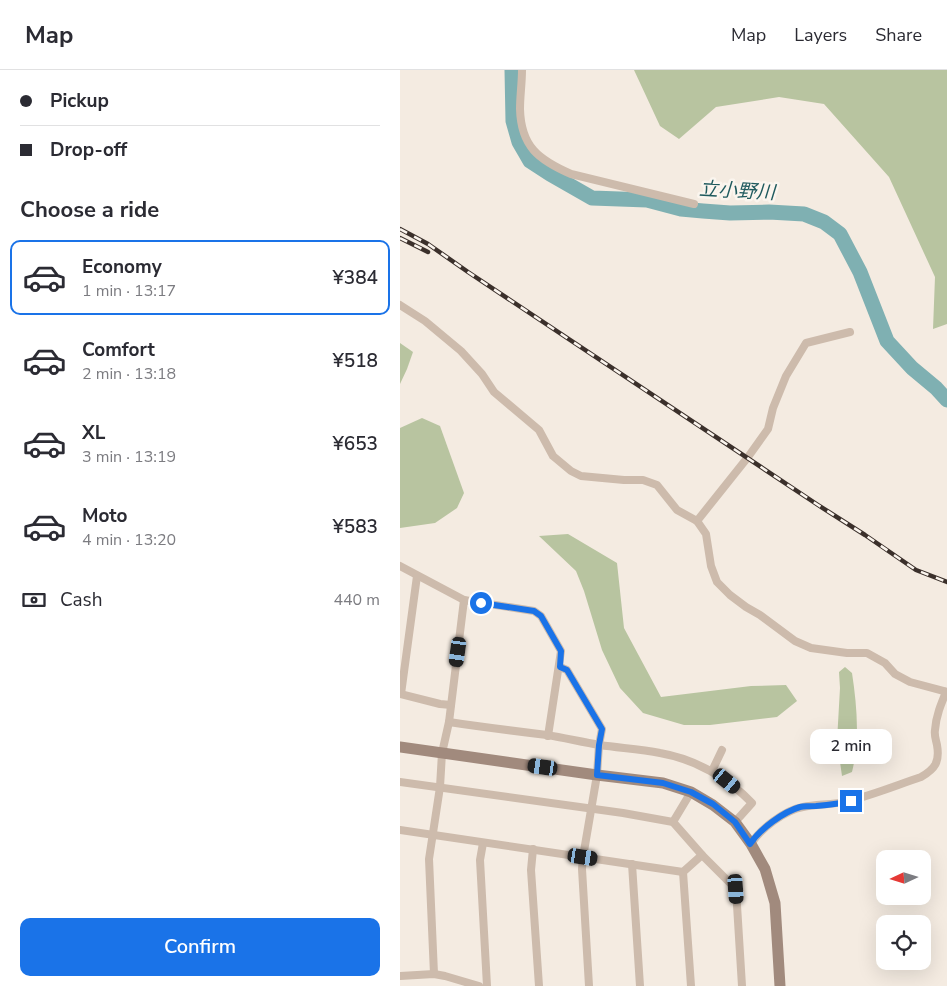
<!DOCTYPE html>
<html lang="en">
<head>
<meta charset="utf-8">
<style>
	:root { --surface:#fff; --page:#f7f7f7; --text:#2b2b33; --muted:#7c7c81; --line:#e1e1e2; --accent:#1a73e8 }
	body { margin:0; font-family:"Nunito Sans","Noto Sans JP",sans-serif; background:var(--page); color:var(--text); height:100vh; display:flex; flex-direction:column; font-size:19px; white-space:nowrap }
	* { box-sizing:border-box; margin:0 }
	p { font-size:16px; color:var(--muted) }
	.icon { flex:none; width:28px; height:28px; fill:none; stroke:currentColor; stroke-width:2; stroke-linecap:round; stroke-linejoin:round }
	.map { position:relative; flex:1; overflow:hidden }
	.side { display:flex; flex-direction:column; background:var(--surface); width:400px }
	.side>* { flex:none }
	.top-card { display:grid; align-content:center; height:110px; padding:0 20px; background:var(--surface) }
	.needle { width:32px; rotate:266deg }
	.tools { position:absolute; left:476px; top:780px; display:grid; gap:10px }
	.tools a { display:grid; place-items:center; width:55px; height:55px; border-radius:10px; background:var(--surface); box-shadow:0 5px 20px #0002; font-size:25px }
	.end { position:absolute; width:22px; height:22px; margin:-11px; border:6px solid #1a73e8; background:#fff; box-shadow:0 0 0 2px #fff }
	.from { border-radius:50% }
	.bubble { position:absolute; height:35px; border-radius:10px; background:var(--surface); box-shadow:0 5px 20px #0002; font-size:16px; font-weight:600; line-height:35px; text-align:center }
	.car { position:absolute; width:15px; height:30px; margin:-15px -8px; border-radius:6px; box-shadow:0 0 4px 1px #0007; background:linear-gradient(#222 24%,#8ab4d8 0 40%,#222 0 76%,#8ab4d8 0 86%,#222 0) }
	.top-card b { display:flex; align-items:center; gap:18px; height:48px; font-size:19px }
	.top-card b+b { border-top:1px solid var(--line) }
	.top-card i { width:12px; height:12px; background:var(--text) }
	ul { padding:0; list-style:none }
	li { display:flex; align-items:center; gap:15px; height:75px; margin:0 10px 8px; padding:0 10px; border:2px solid transparent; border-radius:10px }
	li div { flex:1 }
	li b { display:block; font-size:19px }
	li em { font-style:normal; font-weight:600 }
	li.current { border-color:var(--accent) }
	li>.icon { width:45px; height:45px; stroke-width:1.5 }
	h2 { padding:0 20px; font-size:22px; line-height:60px }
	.pay { display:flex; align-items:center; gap:12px; height:55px; padding:0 20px; font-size:19px }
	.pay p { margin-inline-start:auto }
	.button { display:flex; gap:10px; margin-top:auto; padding:10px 20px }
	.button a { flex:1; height:58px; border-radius:10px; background:var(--accent); color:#fff; font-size:20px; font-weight:600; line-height:58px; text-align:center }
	header { display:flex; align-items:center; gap:30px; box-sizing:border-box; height:70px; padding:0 25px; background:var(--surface); border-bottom:1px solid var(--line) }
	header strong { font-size:24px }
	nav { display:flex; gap:28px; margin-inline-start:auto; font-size:18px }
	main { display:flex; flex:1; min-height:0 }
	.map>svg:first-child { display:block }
</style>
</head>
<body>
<header>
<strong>Map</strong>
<nav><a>Map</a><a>Layers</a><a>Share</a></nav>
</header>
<main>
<section class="side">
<div class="top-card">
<b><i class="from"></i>Pickup</b>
<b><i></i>Drop-off</b>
</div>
<h2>Choose a ride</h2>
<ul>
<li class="current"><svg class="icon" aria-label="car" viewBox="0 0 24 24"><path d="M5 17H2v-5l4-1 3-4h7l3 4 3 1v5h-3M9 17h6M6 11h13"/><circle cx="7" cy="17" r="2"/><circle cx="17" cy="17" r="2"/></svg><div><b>Economy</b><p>1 min · 13:17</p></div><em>¥384</em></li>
<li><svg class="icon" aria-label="car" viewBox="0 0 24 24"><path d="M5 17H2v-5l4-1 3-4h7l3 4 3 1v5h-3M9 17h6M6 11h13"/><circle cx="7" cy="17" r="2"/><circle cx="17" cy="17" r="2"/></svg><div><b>Comfort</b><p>2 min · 13:18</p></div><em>¥518</em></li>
<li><svg class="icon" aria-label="car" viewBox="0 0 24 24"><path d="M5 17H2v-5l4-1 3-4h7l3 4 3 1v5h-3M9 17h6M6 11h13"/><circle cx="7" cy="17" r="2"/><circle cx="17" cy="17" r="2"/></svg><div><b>XL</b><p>3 min · 13:19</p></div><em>¥653</em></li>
<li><svg class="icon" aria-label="car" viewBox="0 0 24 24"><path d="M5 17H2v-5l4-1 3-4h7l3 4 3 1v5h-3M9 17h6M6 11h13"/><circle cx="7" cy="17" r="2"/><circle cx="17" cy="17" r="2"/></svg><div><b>Moto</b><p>4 min · 13:20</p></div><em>¥583</em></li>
</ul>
<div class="pay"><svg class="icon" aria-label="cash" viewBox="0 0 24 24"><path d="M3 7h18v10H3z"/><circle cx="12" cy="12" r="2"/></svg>Cash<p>440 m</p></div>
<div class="button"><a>Confirm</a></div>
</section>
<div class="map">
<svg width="547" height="916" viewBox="0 0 547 916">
	<rect width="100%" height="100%" fill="#f4ebe1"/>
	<g fill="#b8c4a0">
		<polygon points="234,0 547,0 547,254 533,259 535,207 489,107 424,34 379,27 316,37 279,69 260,56"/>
		<polygon points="0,273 13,282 7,299 0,314"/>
		<polygon points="22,348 40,356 64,423 57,438 35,453 0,458 0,358"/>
		<polygon points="168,464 217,493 224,558 261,627 351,616 386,615 397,631 377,647 310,655 284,655 243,643 220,618 202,580 184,521 176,501 139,466"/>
		<path d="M445,597L452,603C457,636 460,670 452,702L442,706L437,671L440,618L439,602Z"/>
	</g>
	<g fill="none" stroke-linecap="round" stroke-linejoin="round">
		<polyline stroke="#7fb0b2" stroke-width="15" points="112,0 113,51 119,72 130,91 150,104 192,128 247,130 281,139 303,141 330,143 369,142 404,144 424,152 440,164 460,202 487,271 512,298 536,318 547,330"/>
		<g stroke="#cdbbac" stroke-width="8">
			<path d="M122,0C122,13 120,26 120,39C121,77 139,90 171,104L294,134"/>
			<polyline points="0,235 25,251 61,281 82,304 94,322 139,360 153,386 171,401 181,406 224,410 243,410 257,415 277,440 297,451 306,464 311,496 317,512 330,525 346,537 360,545 395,571 411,578 447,583 467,583 485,593 495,604 510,612 547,622"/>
			<polyline points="297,451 348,387 368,359 373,338 386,306 406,273 450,262"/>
			<polyline points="0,496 64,530 134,541 141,546 161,581 148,666"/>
			<polyline points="160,597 167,600 202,659 199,675 197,705 183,787 182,799 189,916"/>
			<polyline points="0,624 40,634 51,635"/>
			<polyline points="1,624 17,506"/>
			<path d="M49,652C82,657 114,661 147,665C165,668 182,672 200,675C220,678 240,679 260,683C295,689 328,708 352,733L335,752"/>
			<polyline points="312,701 322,680"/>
			<polyline points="0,712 223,743 273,752 302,785 283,802 291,916"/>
			<polyline points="273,752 291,722"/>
			<polyline points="0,760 283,802"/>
			<polyline points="83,773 80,790 87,916"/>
			<path d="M351,774C360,759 385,740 403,737C418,734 433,735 448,731C473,725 497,715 521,707C535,699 540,692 537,675C536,670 534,665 535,660C536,646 541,634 546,622"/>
			<polyline points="133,779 131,800 139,916"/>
			<polyline points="302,785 336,819 342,916"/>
			<polyline points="232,794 240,916"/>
			<polyline points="34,904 29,789 40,717 42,683 49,652 64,530"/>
			<polyline points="0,906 34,904 45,906 79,916"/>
		</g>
		<polyline stroke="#a18a7d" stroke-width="11" points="0,677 197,705 263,713 291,722 313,735 335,752 351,774 365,799 375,833 380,916"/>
		<defs>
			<g id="rail">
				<polyline points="0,159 28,174 68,202 418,435 465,465 516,500 547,512"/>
				<polyline points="0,168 28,182"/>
			</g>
		</defs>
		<use href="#rail" stroke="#3b302b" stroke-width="4.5"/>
		<use href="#rail" stroke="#fbf5ee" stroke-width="2.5" stroke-dasharray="8" stroke-linecap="butt"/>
	</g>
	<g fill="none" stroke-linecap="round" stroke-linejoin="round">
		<path stroke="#1a73e8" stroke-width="6" d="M81,533L134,541L141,546L161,581L160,597L167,600L202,659L199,675L197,705L263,713L291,722L313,734L335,752L350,774C360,759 383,742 400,737C405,736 411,736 416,736C428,735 439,734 451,731"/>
	</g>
	<g text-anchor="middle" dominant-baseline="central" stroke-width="5" stroke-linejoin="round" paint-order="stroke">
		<g font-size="19" font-style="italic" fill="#1f5a5e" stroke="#fbf5ee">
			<text transform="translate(337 121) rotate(3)">立小野川</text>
		</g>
	</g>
</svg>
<div class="tools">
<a><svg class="needle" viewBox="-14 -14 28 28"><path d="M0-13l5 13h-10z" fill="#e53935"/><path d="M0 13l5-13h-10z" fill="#7c7c81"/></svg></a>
<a><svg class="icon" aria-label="locate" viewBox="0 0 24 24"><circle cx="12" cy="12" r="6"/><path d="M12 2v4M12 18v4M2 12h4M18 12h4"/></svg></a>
</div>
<i class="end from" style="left:81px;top:533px"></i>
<i class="end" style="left:451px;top:731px"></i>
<div class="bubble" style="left:410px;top:659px;width:82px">2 min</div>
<i class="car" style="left:58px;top:582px;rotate:188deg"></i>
<i class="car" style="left:143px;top:697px;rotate:278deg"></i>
<i class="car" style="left:327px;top:711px;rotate:129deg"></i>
<i class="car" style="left:183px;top:787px;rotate:99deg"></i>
<i class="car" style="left:336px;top:819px;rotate:176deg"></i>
</div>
</main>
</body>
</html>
